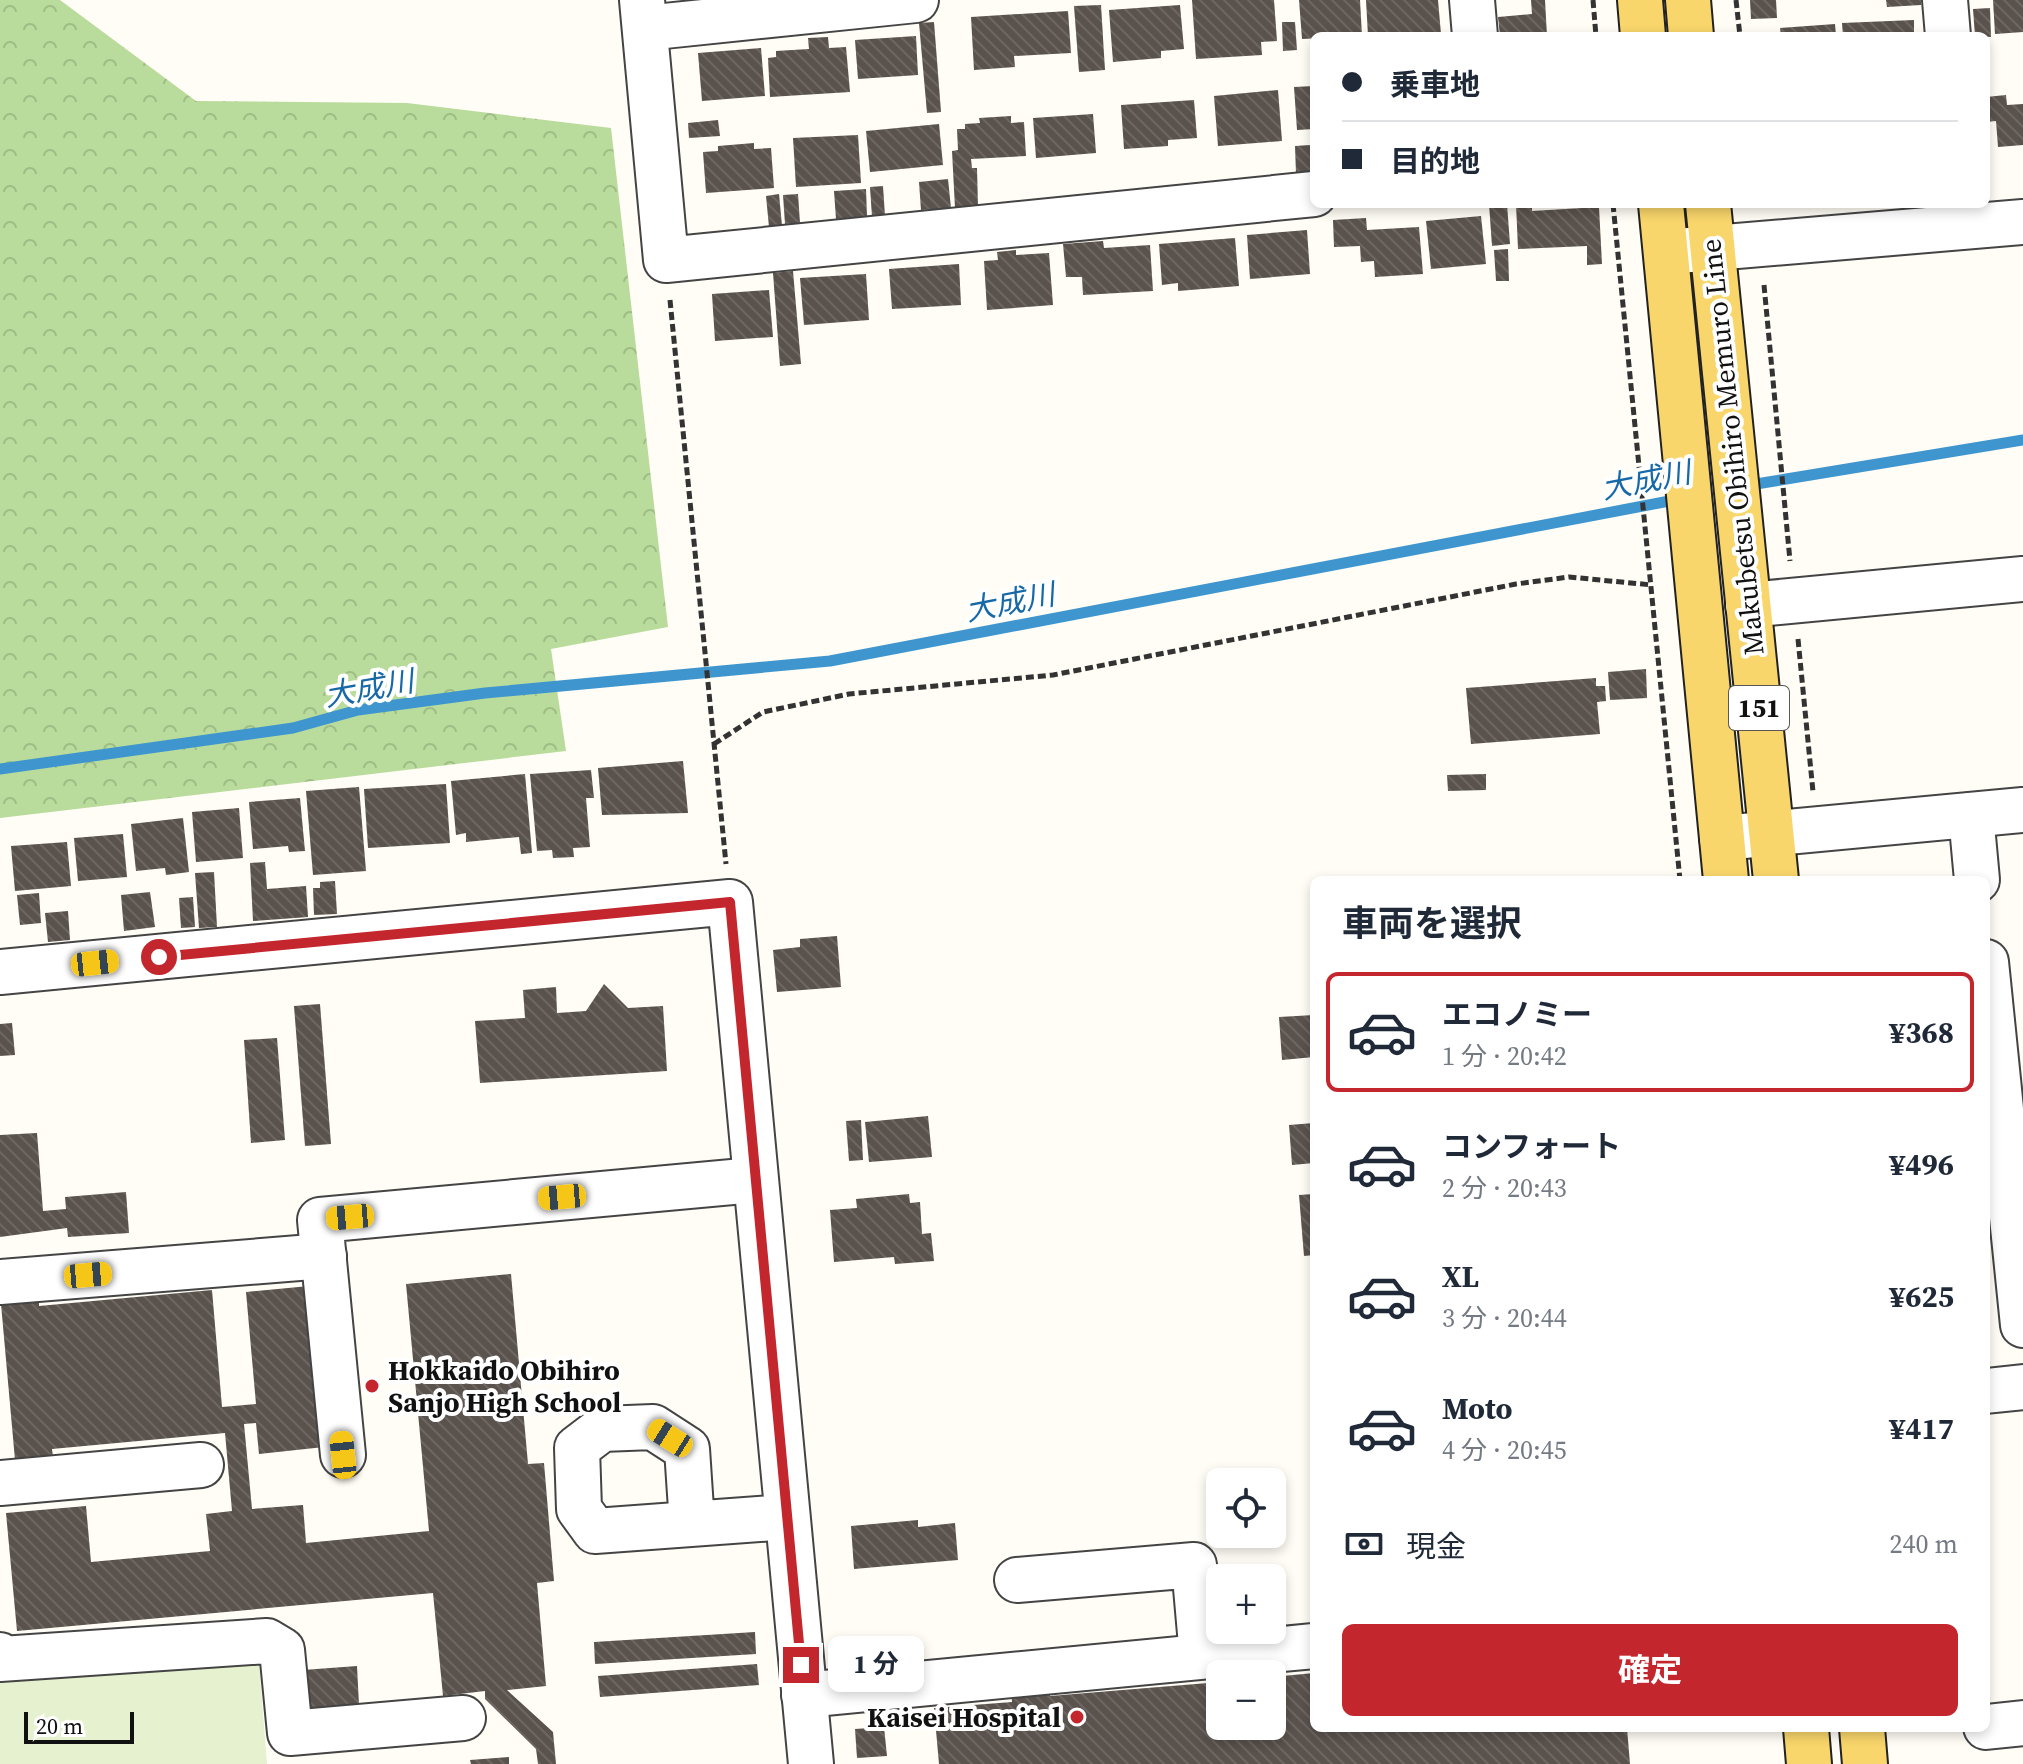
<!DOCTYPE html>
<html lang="ja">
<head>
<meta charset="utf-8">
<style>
	:root { --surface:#fff; --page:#f2f2f3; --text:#1f2937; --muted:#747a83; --line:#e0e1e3; --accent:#c4262e }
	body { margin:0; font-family:"Source Serif 4","Noto Sans JP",serif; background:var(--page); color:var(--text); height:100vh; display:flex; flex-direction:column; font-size:30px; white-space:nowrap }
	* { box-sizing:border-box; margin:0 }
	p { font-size:26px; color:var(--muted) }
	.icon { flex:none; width:44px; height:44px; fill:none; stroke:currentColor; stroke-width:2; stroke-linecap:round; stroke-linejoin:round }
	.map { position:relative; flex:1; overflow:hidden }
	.sheet { position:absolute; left:1310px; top:876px; width:680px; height:856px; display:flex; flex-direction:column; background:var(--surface); border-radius:12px; box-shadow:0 4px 12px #0003 }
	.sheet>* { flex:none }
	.hud { position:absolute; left:1310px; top:32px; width:680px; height:176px; border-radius:12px; box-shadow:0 4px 12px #0003; display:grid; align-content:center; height:176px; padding:0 32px; background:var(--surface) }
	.controls { position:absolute; left:1206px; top:1468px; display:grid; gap:16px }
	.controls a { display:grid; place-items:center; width:80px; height:80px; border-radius:12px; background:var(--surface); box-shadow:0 4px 12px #0003; font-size:40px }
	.scale { position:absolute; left:24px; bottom:20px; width:110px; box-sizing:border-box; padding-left:8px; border:4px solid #111; border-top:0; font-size:22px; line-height:28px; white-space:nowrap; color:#111; -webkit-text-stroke:6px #fff; paint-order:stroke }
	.end { position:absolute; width:36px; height:36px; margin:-18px; border:10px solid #c4262e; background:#fff; box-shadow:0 0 0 4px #fff }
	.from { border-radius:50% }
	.bubble { position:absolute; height:56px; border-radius:12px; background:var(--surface); box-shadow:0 4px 12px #0003; font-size:26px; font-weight:700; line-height:56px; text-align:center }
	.car { position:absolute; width:24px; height:48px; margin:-24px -12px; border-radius:10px; box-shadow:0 0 6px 2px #0007; background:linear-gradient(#f5c518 24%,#345 0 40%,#f5c518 0 76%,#345 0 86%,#f5c518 0) }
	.hud b { display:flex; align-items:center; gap:28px; height:76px; font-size:30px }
	.hud b+b { border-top:2px solid var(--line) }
	.hud i { width:20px; height:20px; background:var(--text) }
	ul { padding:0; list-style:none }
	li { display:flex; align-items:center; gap:24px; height:120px; margin:0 16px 12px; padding:0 16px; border:4px solid transparent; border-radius:12px }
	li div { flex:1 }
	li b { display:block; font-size:30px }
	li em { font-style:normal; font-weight:700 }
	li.active { border-color:var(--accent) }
	li>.icon { width:72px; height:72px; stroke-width:1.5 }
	h2 { padding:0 32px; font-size:36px; line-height:96px }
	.pay { display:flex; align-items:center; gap:20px; height:88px; padding:0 32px; font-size:30px }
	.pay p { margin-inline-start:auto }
	.cta { display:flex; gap:16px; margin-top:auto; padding:16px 32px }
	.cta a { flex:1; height:92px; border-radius:12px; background:var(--accent); color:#fff; font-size:32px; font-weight:700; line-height:92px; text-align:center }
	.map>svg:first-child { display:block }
</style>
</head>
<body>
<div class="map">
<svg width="2023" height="1764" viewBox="0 0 2023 1764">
	<defs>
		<pattern id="forest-crowns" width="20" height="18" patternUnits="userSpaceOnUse" patternTransform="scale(2)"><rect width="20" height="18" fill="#b9dc9c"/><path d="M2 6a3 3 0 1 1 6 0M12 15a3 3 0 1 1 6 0" fill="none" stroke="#9ebc85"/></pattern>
		<pattern id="building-back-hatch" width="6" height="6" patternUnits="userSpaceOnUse" patternTransform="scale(2)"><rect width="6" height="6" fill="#5a524d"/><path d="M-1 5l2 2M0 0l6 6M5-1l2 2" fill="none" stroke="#6d6662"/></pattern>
	</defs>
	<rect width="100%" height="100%" fill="#fffdf5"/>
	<polygon fill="url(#forest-crowns)" points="0,0 60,0 196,101 407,103 611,128 668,627 551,649 566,751 0,818"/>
	<polygon fill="#e6f2cf" points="259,1662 267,1764 0,1764 0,1682"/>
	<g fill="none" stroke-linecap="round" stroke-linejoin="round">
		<g stroke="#3f96cf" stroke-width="11">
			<polyline points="1744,486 2023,440"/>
			<polyline points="0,769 293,728 358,710 485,693 830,661 1680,499"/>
		</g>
	</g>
	<g fill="url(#building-back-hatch)">
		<polygon points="1192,0 1274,0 1277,41 1261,42 1262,55 1196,59"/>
		<polygon points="1299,0 1360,0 1362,36 1302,39"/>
		<polygon points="1366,0 1438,0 1441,34 1368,36"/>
		<polygon points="1531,0 1545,0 1547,36 1500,36 1498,17 1532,14"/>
		<polygon points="1750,0 1776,0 1777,18 1751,19"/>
		<polygon points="1886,0 1921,0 1921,5 1887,7"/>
		<polygon points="1993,0 2023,0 2023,32 1995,34"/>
		<polygon points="1101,5 1105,70 1079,72 1074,6"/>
		<polygon points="1180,5 1184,49 1161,51 1161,58 1113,62 1109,10"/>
		<polygon points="1990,8 1991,37 1975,36 1973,9"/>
		<polygon points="1068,11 1071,53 1014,56 1015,67 974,70 971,17"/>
		<polygon points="1914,20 1914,36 1843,36 1842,23"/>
		<polygon points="934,22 941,112 927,113 919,23"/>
		<polygon points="1282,22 1295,22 1297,50 1283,51"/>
		<polygon points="1835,24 1836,36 1781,36 1780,28"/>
		<polygon points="916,36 918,75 858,79 855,40"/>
		<polygon points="828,37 829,48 846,47 850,92 770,97 768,58 776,57 776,51 809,49 808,38"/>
		<polygon points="761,48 765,96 702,101 698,53"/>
		<polygon points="1314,86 1314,129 1297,130 1294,87"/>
		<polygon points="1278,90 1282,141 1218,146 1214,96"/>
		<polygon points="2006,95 2007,105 2023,104 2023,145 1998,147 1996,121 1986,122 1986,97"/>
		<polygon points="1194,100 1197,138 1168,140 1168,146 1124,149 1121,105"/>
		<polygon points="1093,114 1096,153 1036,158 1033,118"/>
		<polygon points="1011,116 1011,123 1024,122 1026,156 971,159 972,168 977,168 978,207 955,208 952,151 958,150 957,129 965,129 965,124 980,123 979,118"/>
		<polygon points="718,120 720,136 689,138 688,123"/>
		<polygon points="939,124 943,165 870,172 866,131"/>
		<polygon points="858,135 861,183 796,187 793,138"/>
		<polygon points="754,143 754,149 771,148 774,188 706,193 703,152 718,151 718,146"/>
		<polygon points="1310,145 1312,174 1296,174 1295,146"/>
		<polygon points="948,179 951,208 921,210 919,182"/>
		<polygon points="883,186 885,216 872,217 870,187"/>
		<polygon points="866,189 867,216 836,219 834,191"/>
		<polygon points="779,194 782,226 769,227 766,196"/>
		<polygon points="798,194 800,223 785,224 783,195"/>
		<polygon points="1489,204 1507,204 1510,244 1492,246"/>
		<polygon points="1516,204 1532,204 1532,211 1599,207 1602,264 1587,265 1587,246 1518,249"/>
		<polygon points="1481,216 1486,264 1431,269 1426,221"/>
		<polygon points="1366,218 1367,230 1419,227 1423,274 1375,277 1374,261 1361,262 1360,246 1334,247 1333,220"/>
		<polygon points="1307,230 1310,274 1250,279 1247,235"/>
		<polygon points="1235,238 1239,286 1178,291 1178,283 1162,285 1159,244"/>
		<polygon points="1103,241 1104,248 1150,245 1153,291 1083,295 1082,277 1066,277 1063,244"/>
		<polygon points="1508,249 1509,281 1496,281 1494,250"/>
		<polygon points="1016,250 1016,255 1049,253 1053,305 987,310 984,261 998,260 997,252"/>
		<polygon points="959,264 961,305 892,309 889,269"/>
		<polygon points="793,271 801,364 780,366 773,273"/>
		<polygon points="866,274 869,320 804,325 800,278"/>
		<polygon points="769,290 773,337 715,341 712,294"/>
		<polygon points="1646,669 1647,698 1610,700 1608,672"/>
		<polygon points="1596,678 1596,686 1605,686 1606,701 1597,702 1600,734 1471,744 1466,688"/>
		<polygon points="683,761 688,813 602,815 598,768"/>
		<polygon points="591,770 594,798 586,798 590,847 573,848 574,857 553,858 552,850 537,851 530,774"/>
		<polygon points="525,774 532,853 521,854 519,837 466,842 466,833 456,835 451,781"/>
		<polygon points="1486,774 1486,790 1448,791 1447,775"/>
		<polygon points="446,784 450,843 368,848 364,789"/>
		<polygon points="359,787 366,871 313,875 306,791"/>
		<polygon points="300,798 305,851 289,852 288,846 253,849 249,802"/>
		<polygon points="239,808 243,858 196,862 192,812"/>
		<polygon points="183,818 189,872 166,875 165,868 136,871 131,824"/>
		<polygon points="123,834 127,877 78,881 74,838"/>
		<polygon points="67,842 71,886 15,891 11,846"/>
		<polygon points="265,862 267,889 306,886 308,917 253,921 250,863"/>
		<polygon points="214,872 217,927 199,928 195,873"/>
		<polygon points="335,881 337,914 314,915 313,888 320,888 320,882"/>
		<polygon points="150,892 155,927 124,931 121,895"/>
		<polygon points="39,893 41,923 20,925 17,895"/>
		<polygon points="193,897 195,927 181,928 179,898"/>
		<polygon points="68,911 70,940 48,942 45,913"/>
		<polygon points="837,936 841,987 777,992 773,950 800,947 800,939"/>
		<polygon points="604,984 628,1008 663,1006 667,1071 480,1083 475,1021 525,1018 523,990 556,987 557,1013 586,1011"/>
		<polygon points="320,1004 331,1144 305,1146 294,1006"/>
		<polygon points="1314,1015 1314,1057 1282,1060 1279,1017"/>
		<polygon points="12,1023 15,1055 0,1056 0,1024"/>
		<polygon points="277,1038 285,1140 251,1143 244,1040"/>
		<polygon points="928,1116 932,1157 869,1162 865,1122"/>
		<polygon points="861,1120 863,1160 849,1161 846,1121"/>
		<polygon points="1314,1123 1314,1163 1292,1165 1289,1125"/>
		<polygon points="37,1133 43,1211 66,1209 65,1197 126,1192 129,1233 68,1237 67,1228 0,1237 0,1135"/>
		<polygon points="909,1194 910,1203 920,1202 922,1234 931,1233 934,1261 895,1264 894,1257 834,1262 830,1210 857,1208 856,1199"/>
		<polygon points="1314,1194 1314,1255 1304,1256 1299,1195"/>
		<polygon points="511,1274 528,1464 544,1463 554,1581 537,1583 546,1686 507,1690 553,1732 556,1764 538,1764 536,1749 485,1699 485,1691 443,1696 433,1593 17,1631 6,1513 86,1506 91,1562 210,1551 206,1514 232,1511 225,1433 52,1449 53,1457 15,1460 1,1304 39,1301 39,1306 212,1290 222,1407 256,1404 246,1292 309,1286 324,1447 259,1454 256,1423 244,1424 252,1509 303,1505 306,1543 429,1531 406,1284"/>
		<polygon points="918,1520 918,1527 955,1523 958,1560 854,1569 851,1526"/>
		<polygon points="755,1632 756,1654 595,1664 594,1642"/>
		<polygon points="757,1664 759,1685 600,1697 598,1676"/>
		<polygon points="357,1666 359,1705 305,1708 303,1670"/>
		<polygon points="1314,1673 1314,1728 1627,1728 1630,1764 939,1764 934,1708 1012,1702 1011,1688 1049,1685 1050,1696 1220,1682 1220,1726 1272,1726 1272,1677"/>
		<polygon points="884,1727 887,1756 857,1758 855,1729"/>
		<polygon points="509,1757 509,1764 471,1764 470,1760"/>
	</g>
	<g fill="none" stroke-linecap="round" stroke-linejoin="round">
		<defs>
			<g id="minor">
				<polyline points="642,0 666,260 1314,194"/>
				<polyline points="1472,0 1475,36"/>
				<polyline points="1945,0 1948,36"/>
				<polyline points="645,28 916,0"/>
				<polyline points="1666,252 2023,222"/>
				<polyline points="1748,605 2023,579"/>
				<polyline points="1971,815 1977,880"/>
				<polyline points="1722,838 2023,810"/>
				<polyline points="1986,962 2023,1325"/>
				<polyline points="0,972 730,902 811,1764"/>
				<polyline points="0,1282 324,1256"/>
				<polyline points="1986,1391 2023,1387"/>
				<polyline points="343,1455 320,1220 754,1180"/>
				<polyline points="0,1483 201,1465"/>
				<polyline points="692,1524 687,1449 653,1427 602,1429 577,1448 579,1509 595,1531 787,1517"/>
				<polyline points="1017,1580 1194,1565 1202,1656"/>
				<polyline points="0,1655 0,1659 267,1641 282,1650 290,1733 463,1718"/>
				<polyline points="804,1695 1314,1646"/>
				<polyline points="1986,1727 2023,1723"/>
			</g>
			<g id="major">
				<polyline points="1640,0 1643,36"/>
				<polyline points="1688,0 1691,36"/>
				<polyline points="1661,204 1726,880"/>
				<polyline points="1708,204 1776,880"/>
				<polyline points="1806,1728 1809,1764"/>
				<polyline points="1862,1728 1865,1764"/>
			</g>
		</defs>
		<use href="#minor" stroke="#444" stroke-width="48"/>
		<use href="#major" stroke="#222" stroke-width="48"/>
		<g stroke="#333" stroke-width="5" stroke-dasharray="8 4" stroke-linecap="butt">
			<polyline points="1593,0 1596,36"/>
			<polyline points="1736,0 1740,36"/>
			<polyline points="1613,204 1680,880"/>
			<polyline points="1764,285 1790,561"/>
			<polyline points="670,300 726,864"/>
			<polyline points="1798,639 1813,792"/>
			<polyline points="714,744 763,712 849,694 1053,675 1516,584 1569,577 1652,585"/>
		</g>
		<use href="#minor" stroke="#fff" stroke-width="44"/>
		<use href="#major" stroke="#f9d66b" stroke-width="44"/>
	</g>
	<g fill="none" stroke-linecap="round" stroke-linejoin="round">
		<polyline stroke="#c4262e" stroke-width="10" points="159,957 730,902 801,1665"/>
	</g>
	<g fill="#c4262e" stroke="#fff" stroke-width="3">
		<circle cx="372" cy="1386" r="8"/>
		<circle cx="1077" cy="1717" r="8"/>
	</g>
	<g text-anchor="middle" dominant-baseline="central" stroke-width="8" stroke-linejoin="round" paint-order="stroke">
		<rect fill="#fff" stroke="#585858" stroke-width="2" x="1729" y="686" width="60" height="44" rx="6"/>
		<g font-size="26" font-weight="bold" fill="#111">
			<text x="1759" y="708">151</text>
		</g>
		<g font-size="28" fill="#111" stroke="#fff">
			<text transform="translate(1732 447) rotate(-96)">Makubetsu Obihiro Memuro Line</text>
		</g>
		<g font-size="28" font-weight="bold" fill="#111" stroke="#fff" text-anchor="start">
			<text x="388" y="1370">Hokkaido Obihiro<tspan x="388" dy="32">Sanjo High School</tspan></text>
			<text x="1061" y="1717" text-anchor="end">Kaisei Hospital</text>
		</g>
		<g font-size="30" font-style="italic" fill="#1768a6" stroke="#fff">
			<text transform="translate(1646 480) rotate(-11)">大成川</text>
			<text transform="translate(1010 602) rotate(-11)">大成川</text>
			<text transform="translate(369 688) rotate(-10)">大成川</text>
		</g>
	</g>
</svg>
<div class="controls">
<a><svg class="icon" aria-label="locate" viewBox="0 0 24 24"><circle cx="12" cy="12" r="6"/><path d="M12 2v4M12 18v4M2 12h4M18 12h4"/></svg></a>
<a>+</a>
<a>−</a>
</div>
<div class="scale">20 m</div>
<i class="end from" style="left:159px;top:957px"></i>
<i class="end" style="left:801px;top:1665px"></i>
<div class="bubble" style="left:828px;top:1636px;width:96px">1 分</div>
<i class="car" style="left:95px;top:963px;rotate:84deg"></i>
<i class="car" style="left:562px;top:1197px;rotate:265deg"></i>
<i class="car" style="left:350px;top:1217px;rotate:265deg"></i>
<i class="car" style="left:88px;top:1275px;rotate:85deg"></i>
<i class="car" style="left:670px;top:1438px;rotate:302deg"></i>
<i class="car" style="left:343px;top:1455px;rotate:354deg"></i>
<div class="hud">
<b><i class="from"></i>乗車地</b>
<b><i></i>目的地</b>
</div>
<section class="sheet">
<h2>車両を選択</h2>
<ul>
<li class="active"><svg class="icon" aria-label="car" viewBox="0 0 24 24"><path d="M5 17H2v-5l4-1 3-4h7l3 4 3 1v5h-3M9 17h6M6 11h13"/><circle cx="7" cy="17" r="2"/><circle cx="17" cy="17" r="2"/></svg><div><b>エコノミー</b><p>1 分 · 20:42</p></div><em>¥368</em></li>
<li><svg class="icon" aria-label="car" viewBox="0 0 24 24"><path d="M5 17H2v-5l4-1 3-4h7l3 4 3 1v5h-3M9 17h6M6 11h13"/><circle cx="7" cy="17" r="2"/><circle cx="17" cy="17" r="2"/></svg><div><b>コンフォート</b><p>2 分 · 20:43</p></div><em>¥496</em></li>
<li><svg class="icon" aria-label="car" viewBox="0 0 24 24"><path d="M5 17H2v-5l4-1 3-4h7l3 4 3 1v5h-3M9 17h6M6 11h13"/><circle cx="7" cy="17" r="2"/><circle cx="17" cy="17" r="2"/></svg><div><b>XL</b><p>3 分 · 20:44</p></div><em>¥625</em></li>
<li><svg class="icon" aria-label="car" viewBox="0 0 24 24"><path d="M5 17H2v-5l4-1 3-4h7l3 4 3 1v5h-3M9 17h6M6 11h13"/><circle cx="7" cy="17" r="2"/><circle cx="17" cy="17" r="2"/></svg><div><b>Moto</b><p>4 分 · 20:45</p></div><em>¥417</em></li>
</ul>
<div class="pay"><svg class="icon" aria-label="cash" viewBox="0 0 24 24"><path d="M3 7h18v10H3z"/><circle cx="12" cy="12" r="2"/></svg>現金<p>240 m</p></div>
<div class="cta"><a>確定</a></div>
</section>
</div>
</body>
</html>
